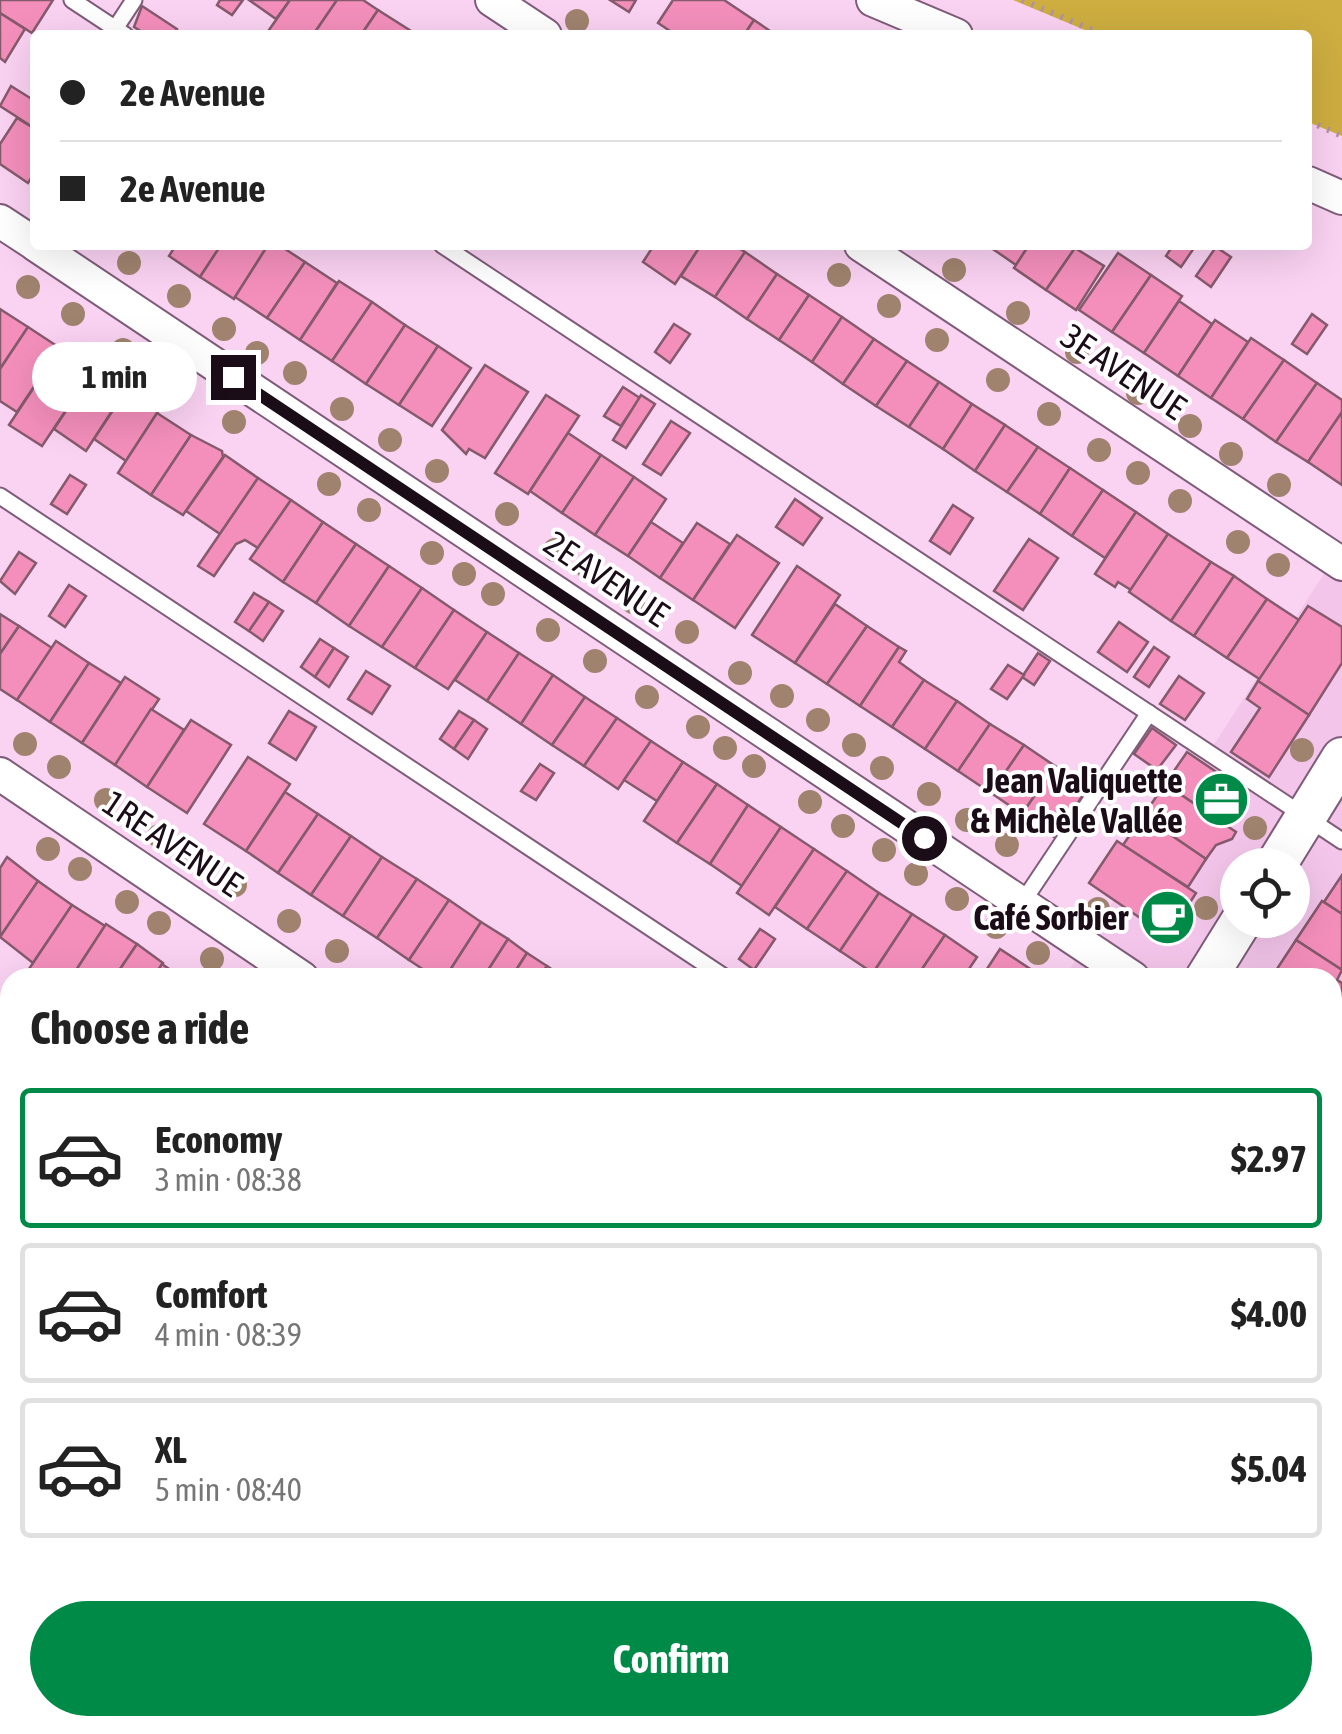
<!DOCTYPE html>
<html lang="en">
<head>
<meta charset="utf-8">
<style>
	:root { --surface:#fff; --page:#f2f2f2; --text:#222; --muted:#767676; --line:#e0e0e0; --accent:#008a47 }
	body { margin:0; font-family:"Asap Condensed",sans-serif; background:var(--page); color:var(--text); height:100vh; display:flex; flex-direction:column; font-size:38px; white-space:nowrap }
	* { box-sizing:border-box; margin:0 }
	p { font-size:32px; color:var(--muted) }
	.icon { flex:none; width:55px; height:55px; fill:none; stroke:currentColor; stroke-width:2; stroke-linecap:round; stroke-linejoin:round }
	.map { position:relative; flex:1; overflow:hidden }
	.drawer { position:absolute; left:0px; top:968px; width:1342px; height:768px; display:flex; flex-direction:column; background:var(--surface); border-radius:30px 30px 0 0; box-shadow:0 10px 40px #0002 }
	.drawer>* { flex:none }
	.guide { position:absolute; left:30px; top:30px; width:1282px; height:220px; border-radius:10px; box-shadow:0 10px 40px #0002; display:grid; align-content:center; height:220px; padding:0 30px; background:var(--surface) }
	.tools { position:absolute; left:1220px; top:848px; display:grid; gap:20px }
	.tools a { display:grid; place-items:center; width:90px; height:90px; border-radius:50%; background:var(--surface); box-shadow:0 10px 40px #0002; font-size:50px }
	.end { position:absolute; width:45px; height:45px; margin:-22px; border:12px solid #1b0d18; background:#fff; box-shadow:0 0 0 5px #fff }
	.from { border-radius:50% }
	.bubble { position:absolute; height:70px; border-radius:35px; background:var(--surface); box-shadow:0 10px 40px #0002; font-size:32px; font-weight:700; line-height:70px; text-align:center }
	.guide b { display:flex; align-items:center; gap:35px; height:95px; font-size:38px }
	.guide b+b { border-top:2px solid var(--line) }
	.guide i { width:25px; height:25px; background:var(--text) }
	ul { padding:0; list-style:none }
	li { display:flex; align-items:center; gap:30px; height:140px; margin:0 20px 15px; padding:0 10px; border:5px solid var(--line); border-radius:10px }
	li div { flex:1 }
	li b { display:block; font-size:38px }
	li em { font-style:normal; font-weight:700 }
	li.selected { border-color:var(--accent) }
	li>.icon { width:90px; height:90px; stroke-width:1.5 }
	h2 { padding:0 30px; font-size:45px; line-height:120px }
	.action { display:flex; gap:20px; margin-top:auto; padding:20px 30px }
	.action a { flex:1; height:115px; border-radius:60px; background:var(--accent); color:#fff; font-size:40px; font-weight:700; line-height:115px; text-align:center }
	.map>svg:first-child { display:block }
</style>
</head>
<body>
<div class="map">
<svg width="1342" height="1734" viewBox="0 0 1342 1734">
	<rect width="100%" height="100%" fill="#fad2f2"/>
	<g fill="#f3c5ea" fill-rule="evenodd">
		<path d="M1329,566L1342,574V1014L1332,978H1064ZM1238,865H1292V920H1238Z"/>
		<polygon points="617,1725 944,1725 938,1734 629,1734"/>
	</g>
	<g fill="#ceae40">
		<polygon points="1013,0 1342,0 1342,136 1308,122 1308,35 1097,35"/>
		<polygon points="10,1439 10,1725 530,1725 544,1734 0,1734 0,1454"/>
	</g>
	<g fill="#f48fbc" stroke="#855a6c" stroke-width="2.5">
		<polygon points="0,0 53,0 32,33 0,13"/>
		<polygon points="220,0 243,0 232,15 217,5"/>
		<polygon points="249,0 290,0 276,19"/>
		<polygon points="290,0 337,0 313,35 276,35 269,30"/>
		<polygon points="337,0 363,0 378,10 361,35 313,35"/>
		<polygon points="610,0 636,0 629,12"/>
		<polygon points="673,0 724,0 754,20 744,35 676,35 658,23"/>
		<polygon points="142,6 177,29 173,35 147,35 134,27"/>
		<polygon points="378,10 411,31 409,35 361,35"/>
		<polygon points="0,13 25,29 5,62 0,58"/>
		<polygon points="754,20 776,35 744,35"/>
		<polygon points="11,86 35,101 31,126 0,106"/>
		<polygon points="17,118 35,129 35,172 28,183 0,164 0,144"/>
		<polygon points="176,245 221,245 200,277 169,256"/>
		<polygon points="221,245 268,245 234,299 200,277"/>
		<polygon points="268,245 279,245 305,262 267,318 235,297"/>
		<polygon points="654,245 701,245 675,284 643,262"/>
		<polygon points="701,245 734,245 745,252 715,297 681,276"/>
		<polygon points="987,245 1029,245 1016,265"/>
		<polygon points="1029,245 1077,245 1046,290 1014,268"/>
		<polygon points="1173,245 1196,245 1181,267 1166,256"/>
		<polygon points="1216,247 1231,257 1211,287 1196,276"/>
		<polygon points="1075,248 1104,266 1076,310 1046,290"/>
		<polygon points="745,252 777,274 747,319 715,297"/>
		<polygon points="1118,253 1151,275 1112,332 1079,310"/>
		<polygon points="305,262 337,283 300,340 267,318"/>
		<polygon points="777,274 809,295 779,340 747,319"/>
		<polygon points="1151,275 1182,296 1144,353 1112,332"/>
		<polygon points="339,281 372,302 332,361 300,340"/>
		<polygon points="809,295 842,317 812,362 779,340"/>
		<polygon points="1179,301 1212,324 1178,376 1144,353"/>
		<polygon points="372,302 405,325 366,384 332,361"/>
		<polygon points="0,309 28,327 0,369"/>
		<polygon points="1312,314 1327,325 1307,354 1292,344"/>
		<polygon points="842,317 874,339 843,384 812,362"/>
		<polygon points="1215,320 1248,342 1211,398 1178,376"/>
		<polygon points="674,324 690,334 670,363 655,352"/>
		<polygon points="405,325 438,346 399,405 366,384"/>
		<polygon points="28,327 60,348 17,412 0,401 0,369"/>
		<polygon points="1251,338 1284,360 1243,419 1211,398"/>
		<polygon points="874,339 907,361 876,406 843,384"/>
		<polygon points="438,346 471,368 432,426 399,405"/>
		<polygon points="60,348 93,370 42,446 9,425"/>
		<polygon points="1284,360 1317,383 1276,442 1243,419"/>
		<polygon points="907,361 939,382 909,427 876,406"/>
		<polygon points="485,365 528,392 485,458 469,449 466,454 442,430"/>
		<polygon points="93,370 125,391 86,451 54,429"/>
		<polygon points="939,382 972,404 943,449 909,427"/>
		<polygon points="1317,383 1342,400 1342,412 1308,462 1276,442"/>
		<polygon points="623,387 640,398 621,426 604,416"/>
		<polygon points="127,389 159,410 126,461 94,439"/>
		<polygon points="546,395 579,416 528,494 495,473"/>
		<polygon points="641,395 655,404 626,448 613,440"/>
		<polygon points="972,404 1005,425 975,471 943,449"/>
		<polygon points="1342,412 1342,485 1308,462"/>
		<polygon points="157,413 191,435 151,495 118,473"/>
		<polygon points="671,421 690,433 661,475 643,464"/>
		<polygon points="1005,425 1038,447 1007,492 975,471"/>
		<polygon points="568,433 601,455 562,513 530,491"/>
		<polygon points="191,435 222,451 223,457 183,515 151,495"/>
		<polygon points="1038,447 1070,468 1040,514 1007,492"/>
		<polygon points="225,455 258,478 220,534 186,511"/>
		<polygon points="601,455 634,477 595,535 562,513"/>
		<polygon points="1070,468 1103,490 1072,536 1040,514"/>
		<polygon points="70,475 86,485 67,514 51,504"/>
		<polygon points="634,477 666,499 628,556 595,535"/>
		<polygon points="258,478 291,500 258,548 245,540 236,544 214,576 198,566"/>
		<polygon points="1103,490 1136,512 1105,558 1072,536"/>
		<polygon points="795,499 822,518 803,545 776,527"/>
		<polygon points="291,500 323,522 283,582 250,559"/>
		<polygon points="953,505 973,518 950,554 930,541"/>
		<polygon points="1136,512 1168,534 1131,590 1118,582 1115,587 1095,574"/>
		<polygon points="323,522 356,544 316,603 283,582"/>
		<polygon points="651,522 683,543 660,578 628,556"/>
		<polygon points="697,523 730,544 693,600 660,578"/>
		<polygon points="1168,534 1211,562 1171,621 1129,592"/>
		<polygon points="737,535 779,563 735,628 693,600"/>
		<polygon points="1029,539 1058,558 1023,610 994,591"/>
		<polygon points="356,544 389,566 349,626 316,603"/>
		<polygon points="19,552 36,563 15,594 0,581"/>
		<polygon points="1211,562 1234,576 1194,636 1171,621"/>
		<polygon points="389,566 422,588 382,647 349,626"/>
		<polygon points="797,566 840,595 795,663 752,635"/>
		<polygon points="1234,576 1267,599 1227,658 1194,636"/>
		<polygon points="69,585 86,596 65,627 49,616"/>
		<polygon points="422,588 454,610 415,668 382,647"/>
		<polygon points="254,593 269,602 249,631 235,622"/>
		<polygon points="1267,599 1299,620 1261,680 1227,658"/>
		<polygon points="269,602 283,611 263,641 249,631"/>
		<polygon points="835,604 867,626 827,684 795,663"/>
		<polygon points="1308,606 1342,627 1342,663 1309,715 1258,681"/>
		<polygon points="454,610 487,632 448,689 415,668"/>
		<polygon points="0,614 19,626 0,654"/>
		<polygon points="1119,622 1148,642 1127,672 1098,652"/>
		<polygon points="19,626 52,648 17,700 0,689 0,654"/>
		<polygon points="867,626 899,647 860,706 827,684"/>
		<polygon points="487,632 519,653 487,701 455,680"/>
		<polygon points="320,639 334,648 315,677 301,667"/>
		<polygon points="56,641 89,663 50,722 17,700"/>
		<polygon points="899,647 906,651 899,662 924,680 892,727 860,706"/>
		<polygon points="1154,647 1169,657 1149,687 1134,677"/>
		<polygon points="334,648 348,657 329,687 315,677"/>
		<polygon points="519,653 553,675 521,724 487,701"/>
		<polygon points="1038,653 1050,661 1034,685 1022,677"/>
		<polygon points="89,663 121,683 82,743 50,722"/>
		<polygon points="1008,665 1024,675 1007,699 991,689"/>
		<polygon points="366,671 390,686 372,714 348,699"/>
		<polygon points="553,675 585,697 552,745 521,724"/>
		<polygon points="1179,676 1204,693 1185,720 1160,704"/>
		<polygon points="125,677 159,699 115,765 82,743"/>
		<polygon points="924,680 957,701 925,749 892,727"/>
		<polygon points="1258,681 1309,715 1269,777 1231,752 1260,708 1247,699"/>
		<polygon points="585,697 617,718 584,766 552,745"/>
		<polygon points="957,701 990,724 958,771 925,749"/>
		<polygon points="151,709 184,730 147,787 115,765"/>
		<polygon points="289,711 316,727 296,760 269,743"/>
		<polygon points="459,711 474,720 454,749 440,739"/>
		<polygon points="617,718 651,741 618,789 584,766"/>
		<polygon points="191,720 231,745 187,813 147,787"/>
		<polygon points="474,720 487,729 468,759 454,749"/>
		<polygon points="990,724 1024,745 991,793 958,771"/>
		<polygon points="1152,728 1176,745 1157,770 1134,754"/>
		<polygon points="651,741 683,762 657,801 624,780"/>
		<polygon points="1024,745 1055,766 1022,814 991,793"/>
		<polygon points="1187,752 1243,790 1222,822 1165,784"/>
		<polygon points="248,757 290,784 246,851 204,824"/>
		<polygon points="683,762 717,784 677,843 644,821"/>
		<polygon points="540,764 554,773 536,800 521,791"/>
		<polygon points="1055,766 1088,788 1054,837 1022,814"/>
		<polygon points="717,784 748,805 710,864 677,843"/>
		<polygon points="1165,784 1236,832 1232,839 1216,845 1206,859 1143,816"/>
		<polygon points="285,792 318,814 278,873 246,851"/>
		<polygon points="748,805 781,827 742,886 710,864"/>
		<polygon points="318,814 351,836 311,895 278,873"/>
		<polygon points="1143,816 1206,859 1188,887 1123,845"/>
		<polygon points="781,827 814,849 769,915 737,893"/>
		<polygon points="351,836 382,857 343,916 311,895"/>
		<polygon points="1117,841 1196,893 1168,937 1089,883"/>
		<polygon points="814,849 847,871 807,929 775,907"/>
		<polygon points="7,857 38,881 0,937 0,868"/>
		<polygon points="382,857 417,879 377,938 343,916"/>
		<polygon points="847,871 879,893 840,951 807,929"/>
		<polygon points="1342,875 1342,914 1324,902"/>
		<polygon points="417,879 449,900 409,960 377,938"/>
		<polygon points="38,881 72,905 33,963 0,937"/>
		<polygon points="879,893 912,914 873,973 840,951"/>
		<polygon points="449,900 481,922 445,978 436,978 409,960"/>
		<polygon points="1322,901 1342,914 1342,970 1296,940"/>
		<polygon points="72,905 105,926 71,978 42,978 29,969"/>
		<polygon points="912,914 945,935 916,978 880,978 873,973"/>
		<polygon points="481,922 508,939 483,978 445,978"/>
		<polygon points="106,924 137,944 114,978 71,978"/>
		<polygon points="760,929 775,939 754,970 739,959"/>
		<polygon points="945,935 977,957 963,978 916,978"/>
		<polygon points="508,939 527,953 511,978 483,978"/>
		<polygon points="1296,940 1342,970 1337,980 1342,983 1342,1055 1332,1048 1332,978 1271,978"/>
		<polygon points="137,944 163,963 153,978 114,978"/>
		<polygon points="1000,949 1044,978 981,978"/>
		<polygon points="527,953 547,966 539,978 511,978"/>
		<polygon points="162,964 182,978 153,978"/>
		<polygon points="547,966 565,978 539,978"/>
		<polygon points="9,1108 10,1144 7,1148 0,1143 0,1123"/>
		<polygon points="9,1159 10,1212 0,1227 0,1172"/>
		<polygon points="10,1212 10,1243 0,1237 0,1227"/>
		<polygon points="1332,1256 1342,1263 1342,1445 1332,1439 1332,1407 1342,1394 1332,1388"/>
		<polygon points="809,1725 978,1725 972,1734 946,1734 937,1729 934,1734 803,1734"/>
		<polygon points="1183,1725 1208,1725 1202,1734"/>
		<polygon points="1208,1725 1255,1725 1249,1734 1202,1734"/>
		<polygon points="1255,1725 1309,1725 1310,1726 1305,1734 1249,1734"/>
	</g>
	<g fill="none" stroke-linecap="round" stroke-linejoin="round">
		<defs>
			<g id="service">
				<polyline points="72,0 125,35"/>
				<polyline points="111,35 134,0"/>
				<polyline points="442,245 1342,841"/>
				<polyline points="0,496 726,978"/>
				<polyline points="1022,903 1149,713"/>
				<polyline points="0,1045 10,1052"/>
				<polyline points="1024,1725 1037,1734"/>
			</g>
			<g id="minor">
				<polyline points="492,0 545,35"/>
				<polyline points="873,0 956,35"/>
				<polyline points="1308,183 1342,198"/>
				<polyline points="0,221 35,244"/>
				<polyline points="36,245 1133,978"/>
				<polyline points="861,245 1342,564"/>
				<polyline points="0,774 302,978"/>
				<polyline points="1332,1107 1342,1114"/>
				<polyline points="0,1319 10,1325"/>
				<polyline points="0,1391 10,1376"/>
				<polyline points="1332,1658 1342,1664"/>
				<polyline points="610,1725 623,1734"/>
			</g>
			<g id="tertiary">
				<polyline points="1276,865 1342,758"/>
				<polyline points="1206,978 1242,920"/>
				<polyline points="744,1734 750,1725"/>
			</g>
		</defs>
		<use href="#service" stroke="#7f5c79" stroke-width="19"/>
		<use href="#minor" stroke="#7f5c79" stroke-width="36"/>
		<use href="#tertiary" stroke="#7f5c79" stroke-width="44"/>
		<g stroke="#b091aa" stroke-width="6" stroke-dasharray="2.5 8" stroke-linecap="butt">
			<polyline points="1022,0 1104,35"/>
			<polyline points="1308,121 1342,136"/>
			<polyline points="0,1618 10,1604"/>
			<polyline points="0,1661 10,1662"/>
			<polyline points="0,1706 10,1707"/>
			<polyline points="693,1734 695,1727"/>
		</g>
		<use href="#service" stroke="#fff" stroke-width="15"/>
		<use href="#minor" stroke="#fff" stroke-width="32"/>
		<use href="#tertiary" stroke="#fff" stroke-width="40"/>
	</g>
	<g fill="#9f836e">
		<circle cx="577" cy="21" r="12"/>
		<circle cx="129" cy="263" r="12"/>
		<circle cx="954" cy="270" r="12"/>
		<circle cx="839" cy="275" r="12"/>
		<circle cx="28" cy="287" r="12"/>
		<circle cx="179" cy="296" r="12"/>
		<circle cx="889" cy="306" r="12"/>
		<circle cx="1018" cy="313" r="12"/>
		<circle cx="73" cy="314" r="12"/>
		<circle cx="224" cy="329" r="12"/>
		<circle cx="937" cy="340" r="12"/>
		<circle cx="123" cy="350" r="12"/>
		<circle cx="1077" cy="352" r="12"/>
		<circle cx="257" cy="353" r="12"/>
		<circle cx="295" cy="373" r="12"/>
		<circle cx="171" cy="378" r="12"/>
		<circle cx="998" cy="380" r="12"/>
		<circle cx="1138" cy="393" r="12"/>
		<circle cx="342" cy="409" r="12"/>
		<circle cx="1049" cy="414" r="12"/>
		<circle cx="234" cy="422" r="12"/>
		<circle cx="1190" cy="426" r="12"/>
		<circle cx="390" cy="440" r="12"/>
		<circle cx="1099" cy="450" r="12"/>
		<circle cx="1231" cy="454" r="12"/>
		<circle cx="437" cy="471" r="12"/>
		<circle cx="1138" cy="473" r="12"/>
		<circle cx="329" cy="484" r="12"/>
		<circle cx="1279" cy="485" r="12"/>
		<circle cx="1180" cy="501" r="12"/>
		<circle cx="369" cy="510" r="12"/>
		<circle cx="507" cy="514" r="12"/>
		<circle cx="1238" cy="542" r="12"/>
		<circle cx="555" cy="550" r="12"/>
		<circle cx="432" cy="553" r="12"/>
		<circle cx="1278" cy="565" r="12"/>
		<circle cx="588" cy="568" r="12"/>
		<circle cx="464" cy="574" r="12"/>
		<circle cx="493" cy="594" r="12"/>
		<circle cx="633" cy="602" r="12"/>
		<circle cx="548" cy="630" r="12"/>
		<circle cx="687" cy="632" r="12"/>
		<circle cx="595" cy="661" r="12"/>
		<circle cx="740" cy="673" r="12"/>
		<circle cx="782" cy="696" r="12"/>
		<circle cx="647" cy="697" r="12"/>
		<circle cx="818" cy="720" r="12"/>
		<circle cx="698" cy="727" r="12"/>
		<circle cx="25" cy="744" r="12"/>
		<circle cx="854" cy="745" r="12"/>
		<circle cx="725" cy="748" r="12"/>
		<circle cx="1302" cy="750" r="12"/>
		<circle cx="754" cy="766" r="12"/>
		<circle cx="59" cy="767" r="12"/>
		<circle cx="882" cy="768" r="12"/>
		<circle cx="929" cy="794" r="12"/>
		<circle cx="106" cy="800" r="12"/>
		<circle cx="810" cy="802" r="12"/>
		<circle cx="967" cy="820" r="12"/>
		<circle cx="843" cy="826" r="12"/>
		<circle cx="1255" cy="828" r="12"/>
		<circle cx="159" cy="836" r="12"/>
		<circle cx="1007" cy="845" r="12"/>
		<circle cx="48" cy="849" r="12"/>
		<circle cx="884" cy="850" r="12"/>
		<circle cx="193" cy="854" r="12"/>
		<circle cx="80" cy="869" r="12"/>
		<circle cx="916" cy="874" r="12"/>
		<circle cx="235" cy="885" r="12"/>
		<circle cx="957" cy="899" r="12"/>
		<circle cx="127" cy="902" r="12"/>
		<circle cx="1206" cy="908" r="12"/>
		<circle cx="1098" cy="909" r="12"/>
		<circle cx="289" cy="921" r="12"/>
		<circle cx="159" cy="923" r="12"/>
		<circle cx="996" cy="927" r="12"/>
		<circle cx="337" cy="951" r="12"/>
		<circle cx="1038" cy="953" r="12"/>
		<circle cx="212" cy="959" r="12"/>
	</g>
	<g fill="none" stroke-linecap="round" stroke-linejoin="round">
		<polyline stroke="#1b0d18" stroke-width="12" points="233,377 924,838"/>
	</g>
	<defs>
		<symbol id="office-disc" viewBox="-11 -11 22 22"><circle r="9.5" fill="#008a47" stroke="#fff"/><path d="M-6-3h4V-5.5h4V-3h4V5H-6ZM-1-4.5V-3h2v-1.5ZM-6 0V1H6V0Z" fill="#fff"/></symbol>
		<symbol id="cafe-disc" viewBox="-11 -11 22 22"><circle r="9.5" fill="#008a47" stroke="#fff"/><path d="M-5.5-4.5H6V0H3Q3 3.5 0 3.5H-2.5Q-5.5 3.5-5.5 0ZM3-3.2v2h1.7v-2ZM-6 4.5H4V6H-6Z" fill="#fff"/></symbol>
	</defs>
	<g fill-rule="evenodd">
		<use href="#office-disc" x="1190" y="768" width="63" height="63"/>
		<use href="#cafe-disc" x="1136" y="886" width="63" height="63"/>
	</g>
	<g text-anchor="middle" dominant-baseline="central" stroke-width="8" stroke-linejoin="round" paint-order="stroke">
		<g font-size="35" fill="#1b0d18" stroke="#fff">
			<text transform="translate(1124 371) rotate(34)">3E AVENUE</text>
			<text transform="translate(607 578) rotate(34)">2E AVENUE</text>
			<text transform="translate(173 843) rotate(34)">1RE AVENUE</text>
		</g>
		<g font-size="35" font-weight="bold" fill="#1b0d18" stroke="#fff" text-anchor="end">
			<text x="1183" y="780">Jean Valiquette<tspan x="1183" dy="40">&amp; Michèle Vallée</tspan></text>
			<text x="1128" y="917">Café Sorbier</text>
		</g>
	</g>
</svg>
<div class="tools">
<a><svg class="icon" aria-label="locate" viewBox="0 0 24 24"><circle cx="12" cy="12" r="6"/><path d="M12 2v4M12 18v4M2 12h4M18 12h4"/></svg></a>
</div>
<i class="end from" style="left:924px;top:838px"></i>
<i class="end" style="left:233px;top:377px"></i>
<div class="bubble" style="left:32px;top:342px;width:165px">1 min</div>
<div class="guide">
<b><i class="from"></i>2e Avenue</b>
<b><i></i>2e Avenue</b>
</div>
<section class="drawer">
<h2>Choose a ride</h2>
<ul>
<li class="selected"><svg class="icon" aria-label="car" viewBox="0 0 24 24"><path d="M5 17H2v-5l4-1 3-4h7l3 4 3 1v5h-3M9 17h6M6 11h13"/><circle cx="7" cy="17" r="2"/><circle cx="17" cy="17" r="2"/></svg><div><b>Economy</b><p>3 min · 08:38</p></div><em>$2.97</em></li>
<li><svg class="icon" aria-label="car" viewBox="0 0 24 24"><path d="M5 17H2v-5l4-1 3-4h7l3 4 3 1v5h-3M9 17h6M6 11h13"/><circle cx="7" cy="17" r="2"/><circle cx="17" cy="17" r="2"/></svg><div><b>Comfort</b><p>4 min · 08:39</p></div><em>$4.00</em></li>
<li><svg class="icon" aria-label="car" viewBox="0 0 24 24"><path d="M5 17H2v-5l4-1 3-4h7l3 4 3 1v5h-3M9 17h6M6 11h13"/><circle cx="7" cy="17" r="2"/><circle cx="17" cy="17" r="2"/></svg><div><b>XL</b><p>5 min · 08:40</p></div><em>$5.04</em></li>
</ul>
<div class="action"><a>Confirm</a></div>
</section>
</div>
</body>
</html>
